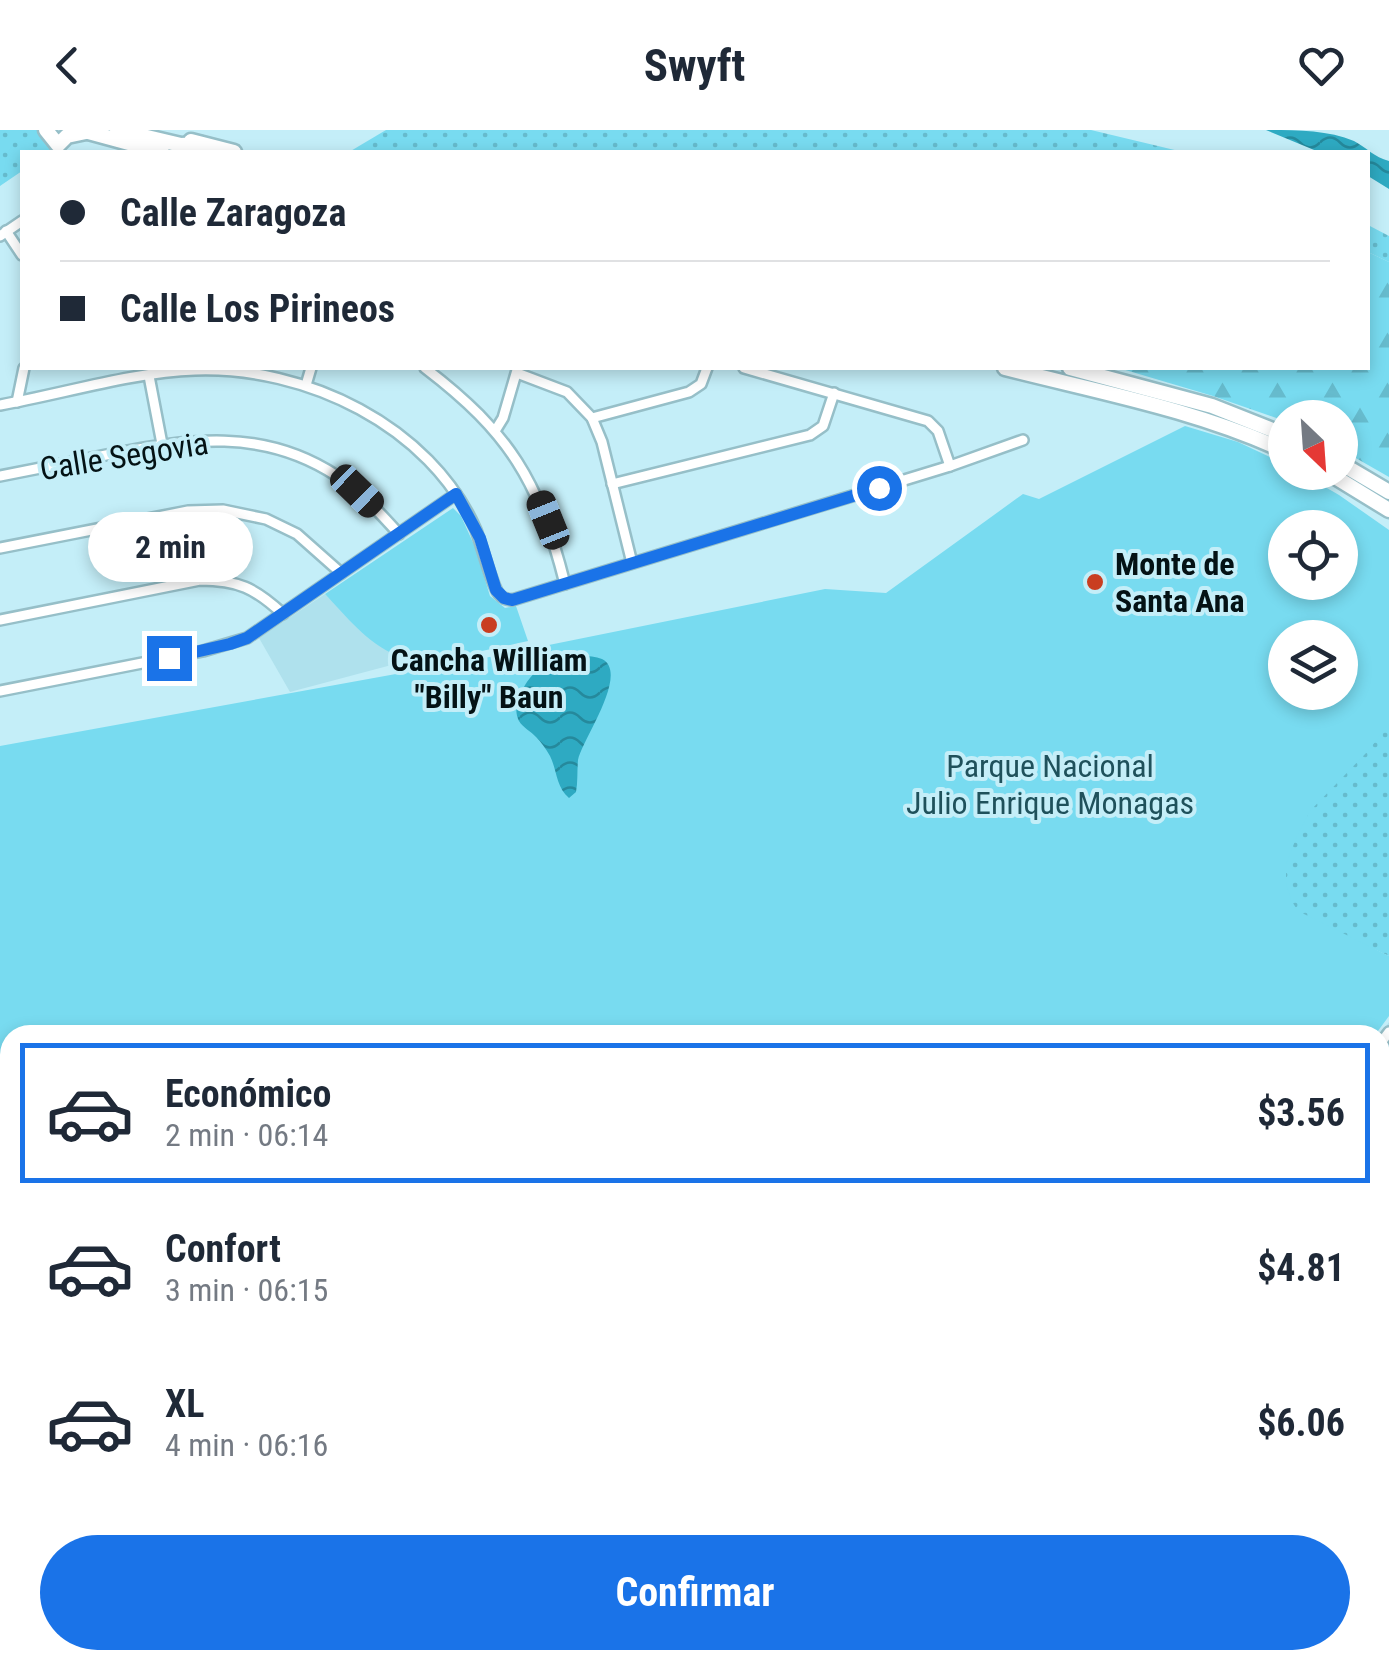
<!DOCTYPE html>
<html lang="es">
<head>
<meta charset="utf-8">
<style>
	:root { --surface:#fff; --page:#f6f6f7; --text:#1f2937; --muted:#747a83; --line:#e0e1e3; --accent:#1a73e8 }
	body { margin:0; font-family:"Roboto Condensed",sans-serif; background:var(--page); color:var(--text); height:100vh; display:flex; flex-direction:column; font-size:38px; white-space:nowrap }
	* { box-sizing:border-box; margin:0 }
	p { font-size:32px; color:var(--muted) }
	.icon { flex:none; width:55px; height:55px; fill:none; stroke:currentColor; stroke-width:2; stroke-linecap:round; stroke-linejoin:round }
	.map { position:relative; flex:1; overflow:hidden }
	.panel { position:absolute; left:0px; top:895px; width:1390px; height:645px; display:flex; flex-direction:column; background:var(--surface); border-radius:30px 30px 0 0; box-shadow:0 5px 15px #0003 }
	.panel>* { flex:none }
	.top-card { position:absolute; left:20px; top:20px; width:1350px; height:220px; border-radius:0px; box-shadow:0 5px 15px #0003; display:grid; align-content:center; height:220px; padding:0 40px; background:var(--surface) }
	.needle { width:65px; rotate:155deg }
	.fabs { position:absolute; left:1268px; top:270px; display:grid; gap:20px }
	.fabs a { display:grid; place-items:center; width:90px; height:90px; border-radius:50%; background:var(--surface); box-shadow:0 5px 15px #0003; font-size:50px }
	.end { position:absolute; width:45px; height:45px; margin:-22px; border:12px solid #1a73e8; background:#fff; box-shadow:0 0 0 5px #fff }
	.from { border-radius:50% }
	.bubble { position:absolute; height:70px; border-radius:35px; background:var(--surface); box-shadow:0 5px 15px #0003; font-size:32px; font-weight:700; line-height:70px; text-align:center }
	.car { position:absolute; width:30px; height:60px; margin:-30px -15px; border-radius:12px; box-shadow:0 0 8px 2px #0007; background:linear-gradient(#222 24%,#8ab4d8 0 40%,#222 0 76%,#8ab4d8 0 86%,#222 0) }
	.top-card b { display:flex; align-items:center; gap:35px; height:95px; font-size:38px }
	.top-card b+b { border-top:2px solid var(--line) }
	.top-card i { width:25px; height:25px; background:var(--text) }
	ul { padding:18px 0 0; list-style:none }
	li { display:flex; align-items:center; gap:30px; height:140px; margin:0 20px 15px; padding:0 20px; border:5px solid transparent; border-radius:0px }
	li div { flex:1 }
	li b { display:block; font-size:38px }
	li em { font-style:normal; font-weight:700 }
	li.selected { border-color:var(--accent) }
	li>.icon { width:90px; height:90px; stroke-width:1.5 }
	.cta { display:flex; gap:20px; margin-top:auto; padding:20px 40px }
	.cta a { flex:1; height:115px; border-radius:60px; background:var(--accent); color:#fff; font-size:40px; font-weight:700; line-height:115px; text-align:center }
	header { display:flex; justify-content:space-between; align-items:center; height:130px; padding:0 40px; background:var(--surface); font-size:45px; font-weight:700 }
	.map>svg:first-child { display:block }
</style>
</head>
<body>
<header><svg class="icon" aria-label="back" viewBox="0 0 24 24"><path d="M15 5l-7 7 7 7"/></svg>Swyft<svg class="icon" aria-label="heart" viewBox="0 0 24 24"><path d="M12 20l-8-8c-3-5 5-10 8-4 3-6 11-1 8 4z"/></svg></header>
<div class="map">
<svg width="1389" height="1540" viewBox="0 0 1389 1540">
	<defs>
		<pattern id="industrial-furrows" width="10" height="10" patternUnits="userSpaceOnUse" patternTransform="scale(2.5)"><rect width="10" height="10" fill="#afe1ed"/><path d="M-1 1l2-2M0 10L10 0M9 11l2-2" fill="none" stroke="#95c0ca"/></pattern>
		<pattern id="grass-dots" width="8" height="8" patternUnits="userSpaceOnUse" patternTransform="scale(2.5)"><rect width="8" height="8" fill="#78dbf0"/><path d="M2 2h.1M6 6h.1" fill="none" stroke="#66bbcd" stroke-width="1.8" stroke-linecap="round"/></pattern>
		<pattern id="forest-firs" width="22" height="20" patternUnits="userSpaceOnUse" patternTransform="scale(2.5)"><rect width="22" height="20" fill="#78dbf0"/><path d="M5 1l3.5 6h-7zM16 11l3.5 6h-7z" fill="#66bbcd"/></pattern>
		<pattern id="water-waves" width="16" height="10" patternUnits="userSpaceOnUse" patternTransform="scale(2.5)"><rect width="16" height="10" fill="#2eaac2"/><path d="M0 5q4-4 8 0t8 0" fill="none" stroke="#25899c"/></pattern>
	</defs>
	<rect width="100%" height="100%" fill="#c4eef8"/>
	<polygon fill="#afe1ed" points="325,464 376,512 399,526 414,529 290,562 259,508"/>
	<polygon fill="url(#industrial-furrows)" points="1389,892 1389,1540 816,1540 828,1530 1380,1530 1380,905"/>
	<g fill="url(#grass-dots)">
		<polygon points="0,0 38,0 52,22 22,22 22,41 0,56"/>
		<polygon points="386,0 1091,0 1183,22 349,22"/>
		<polygon points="1368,95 1389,106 1389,132 1368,122"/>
		<polygon points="1389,567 1389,826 1376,820 1301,803 1260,737"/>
	</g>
	<polygon fill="url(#forest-firs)" points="1368,122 1389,132 1389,347 1340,319 1340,288 1285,288 1285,291 1213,266 1122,239 1368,238"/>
	<g fill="#78dbf0" fill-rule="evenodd">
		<path d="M1185,296L1238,312L1285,334V342L1301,343L1339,365L1389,400V594L1368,621L1310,681L1297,706L1286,734V753L1291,770L1298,781L1389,826V886L1375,905H10V1530H243L221,1540H0V616L495,526L825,459L886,463L1023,364L1039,369ZM1285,398H1340V452H1285ZM1285,508H1340V562H1285Z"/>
		<path d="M453,378L461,386L475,417L490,466L505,478L516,476L528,511C495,518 427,536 396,525C368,514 345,485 325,464Z"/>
	</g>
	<g fill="url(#water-waves)">
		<path d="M1266,0C1296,0 1328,0 1354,11C1367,18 1374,27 1389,31V59L1368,46V22H1319Z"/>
		<path d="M570,526C580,526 593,525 602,529C630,543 582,610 578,630C577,641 578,652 576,662L569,668C556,657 557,640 550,626C546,619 541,612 536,607C531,601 523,598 519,591C515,583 516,576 519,568C528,543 545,531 570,526Z"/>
	</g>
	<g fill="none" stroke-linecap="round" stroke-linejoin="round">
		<defs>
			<g id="minor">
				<polyline points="6,101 22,125"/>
				<polyline points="0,106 22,91"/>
				<path d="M425,238C510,303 539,351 565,454"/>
				<polyline points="744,238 928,291 938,301 950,336"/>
				<polyline points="517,243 567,262 592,288 602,312 632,433"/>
				<polyline points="149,246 162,314"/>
				<polyline points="306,255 311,238"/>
				<polyline points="17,272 24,238"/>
				<path d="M0,275C62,264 133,242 195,240C305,236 430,295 476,400C481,413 493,458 499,464C503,469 506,469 512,470L950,336L1023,310"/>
				<polyline points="592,288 689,262 701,254 707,238"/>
				<polyline points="495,301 503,288 517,240"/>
				<path d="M0,346C35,339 71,332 106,325C188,309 263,297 337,346C361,362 380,383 399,404"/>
				<polyline points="612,354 810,305 823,296 834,263"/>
				<polyline points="0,418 188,381 223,380 266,389 297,404 341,443"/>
				<path d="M0,490L200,450C238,450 255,458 283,484"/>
				<polyline points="0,561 203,521 247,508 456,364"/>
				<polyline points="1380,914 1389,902"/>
				<polyline points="1101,1530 1105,1540"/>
				<polyline points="1305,1530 1307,1540"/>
			</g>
			<g id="tertiary">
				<polyline points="1380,1431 1389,1427"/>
				<polyline points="1123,1540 1146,1530"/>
			</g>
			<g id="primary">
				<polyline points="46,0 58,15 67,6 86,2"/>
				<polyline points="81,0 162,22"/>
				<polyline points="117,0 181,15 201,14"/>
				<polyline points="191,11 234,22"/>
				<path d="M1005,238C1099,262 1197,280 1285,321"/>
				<polyline points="1070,238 1212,276 1285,305"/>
				<polyline points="1340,333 1389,362"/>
				<polyline points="1327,342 1389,380"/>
			</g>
		</defs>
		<use href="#minor" stroke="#96bfc8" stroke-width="14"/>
		<use href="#tertiary" stroke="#96bfc8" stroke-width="15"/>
		<use href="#primary" stroke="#96bfc8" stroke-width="19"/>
		<use href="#minor" stroke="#fff" stroke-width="9"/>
		<use href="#tertiary" stroke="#fff" stroke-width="10"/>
		<use href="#primary" stroke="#fff" stroke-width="14"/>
	</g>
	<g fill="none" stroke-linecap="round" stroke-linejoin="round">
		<polyline stroke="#1a73e8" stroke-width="12" points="169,528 230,514 247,508 456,364 480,408 496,460 504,468 512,470 879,358"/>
	</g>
	<g fill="#c93e21" stroke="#c4eef8" stroke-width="4">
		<circle cx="1095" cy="452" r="10"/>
		<circle cx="489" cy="495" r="10"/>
	</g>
	<g text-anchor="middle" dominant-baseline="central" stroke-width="8" stroke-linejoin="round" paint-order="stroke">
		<g font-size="32" fill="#041215" stroke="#c4eef8">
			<text transform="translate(124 326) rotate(-9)">Calle Segovia</text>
		</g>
		<g font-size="32" font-weight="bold" fill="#041215" stroke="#c4eef8" text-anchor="start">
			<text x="1115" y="434">Monte de<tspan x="1115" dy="37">Santa Ana</tspan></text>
			<text x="489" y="530" text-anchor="middle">Cancha William<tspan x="489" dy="37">"Billy" Baun</tspan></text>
		</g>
		<g font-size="32" fill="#1f515b" stroke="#c4eef8">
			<text x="1050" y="636">Parque Nacional<tspan x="1050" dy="37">Julio Enrique Monagas</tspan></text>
		</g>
	</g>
</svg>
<div class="fabs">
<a><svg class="needle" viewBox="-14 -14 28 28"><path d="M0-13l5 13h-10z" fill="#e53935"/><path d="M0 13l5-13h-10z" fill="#747a83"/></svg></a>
<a><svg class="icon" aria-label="locate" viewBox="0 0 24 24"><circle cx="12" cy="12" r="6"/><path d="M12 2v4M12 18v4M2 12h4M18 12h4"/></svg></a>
<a><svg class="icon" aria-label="layers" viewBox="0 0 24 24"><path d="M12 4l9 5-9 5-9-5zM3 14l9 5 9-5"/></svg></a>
</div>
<i class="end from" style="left:879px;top:358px"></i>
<i class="end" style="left:169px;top:528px"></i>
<div class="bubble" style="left:88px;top:382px;width:165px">2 min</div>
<i class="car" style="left:357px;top:361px;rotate:134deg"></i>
<i class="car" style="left:548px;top:390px;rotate:338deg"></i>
<div class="top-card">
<b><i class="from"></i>Calle Zaragoza</b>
<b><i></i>Calle Los Pirineos</b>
</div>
<section class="panel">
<ul>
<li class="selected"><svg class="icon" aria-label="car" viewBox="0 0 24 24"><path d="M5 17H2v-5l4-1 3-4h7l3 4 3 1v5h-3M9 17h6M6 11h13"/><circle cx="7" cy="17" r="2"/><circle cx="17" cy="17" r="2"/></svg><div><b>Económico</b><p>2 min · 06:14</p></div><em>$3.56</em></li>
<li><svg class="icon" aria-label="car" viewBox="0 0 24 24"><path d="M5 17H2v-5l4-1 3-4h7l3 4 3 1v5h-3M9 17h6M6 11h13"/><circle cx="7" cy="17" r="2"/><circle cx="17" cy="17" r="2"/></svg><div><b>Confort</b><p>3 min · 06:15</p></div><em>$4.81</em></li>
<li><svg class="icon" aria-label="car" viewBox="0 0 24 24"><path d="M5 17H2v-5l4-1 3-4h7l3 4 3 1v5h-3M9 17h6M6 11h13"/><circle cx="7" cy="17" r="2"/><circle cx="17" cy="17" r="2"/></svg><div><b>XL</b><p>4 min · 06:16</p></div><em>$6.06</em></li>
</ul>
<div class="cta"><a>Confirmar</a></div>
</section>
</div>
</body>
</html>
